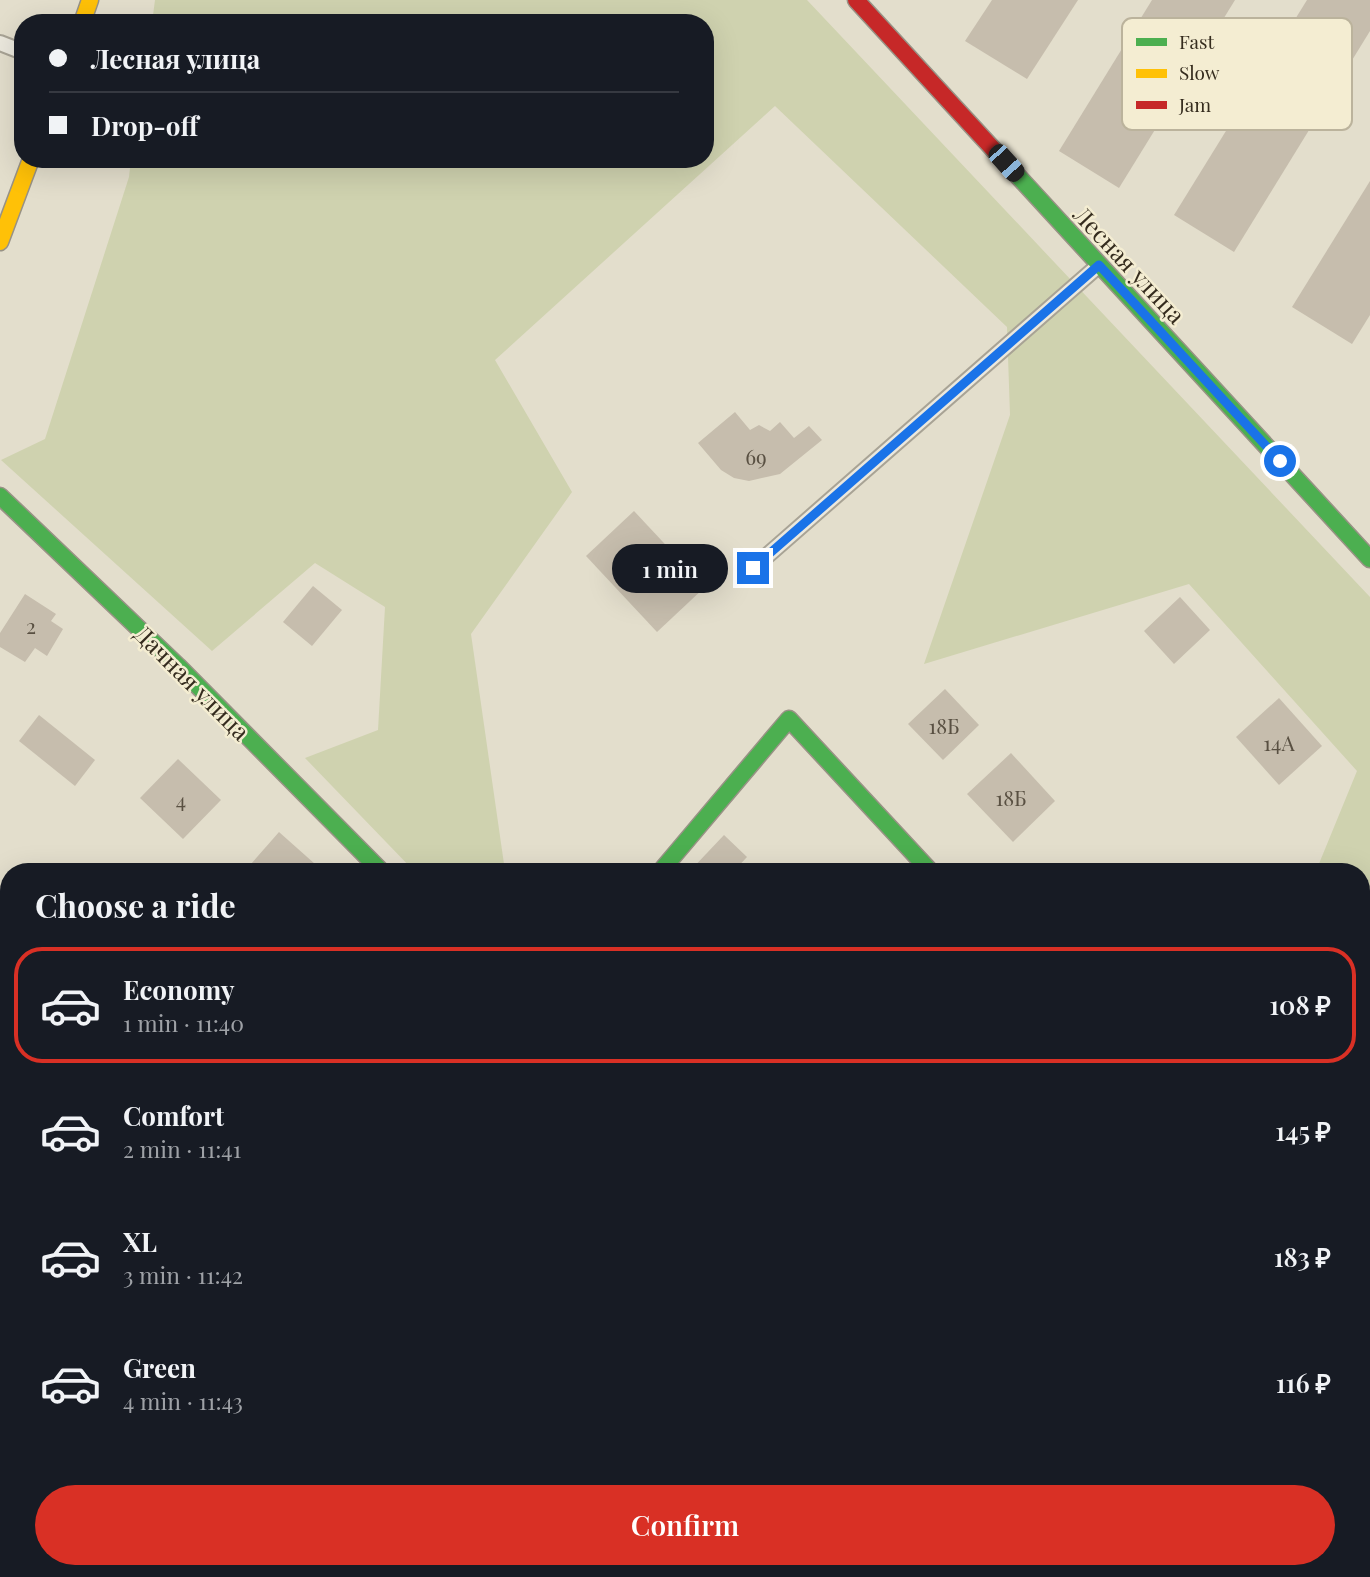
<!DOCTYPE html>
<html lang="en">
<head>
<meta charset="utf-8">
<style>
	:root { --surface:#171b24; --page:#242831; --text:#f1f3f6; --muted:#9ea1a6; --line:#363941; --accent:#d93025 }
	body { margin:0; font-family:"Playfair Display",serif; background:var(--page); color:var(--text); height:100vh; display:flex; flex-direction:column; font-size:26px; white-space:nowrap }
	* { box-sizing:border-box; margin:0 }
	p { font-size:23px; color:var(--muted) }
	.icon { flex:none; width:38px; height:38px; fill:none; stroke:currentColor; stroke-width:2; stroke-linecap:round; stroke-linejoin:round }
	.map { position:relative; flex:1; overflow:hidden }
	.details { position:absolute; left:0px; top:863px; width:1370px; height:716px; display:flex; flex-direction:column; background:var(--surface); border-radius:28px 28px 0 0; box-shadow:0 7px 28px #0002 }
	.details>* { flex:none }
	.top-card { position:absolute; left:14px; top:14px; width:700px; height:154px; border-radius:28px; box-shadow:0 7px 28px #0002; display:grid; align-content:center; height:154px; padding:0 35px; background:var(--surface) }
	.end { position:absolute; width:32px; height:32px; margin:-16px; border:9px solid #1a73e8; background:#fff; box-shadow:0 0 0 4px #fff }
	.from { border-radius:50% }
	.bubble { position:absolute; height:49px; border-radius:24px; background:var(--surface); box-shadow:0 7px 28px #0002; font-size:23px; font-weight:600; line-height:49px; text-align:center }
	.car { position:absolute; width:21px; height:42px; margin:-21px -10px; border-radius:9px; box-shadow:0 0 5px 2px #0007; background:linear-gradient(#222 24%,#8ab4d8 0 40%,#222 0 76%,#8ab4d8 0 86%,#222 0) }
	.top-card b { display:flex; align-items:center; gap:24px; height:66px; font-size:26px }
	.top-card b+b { border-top:2px solid var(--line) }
	.top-card i { width:18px; height:18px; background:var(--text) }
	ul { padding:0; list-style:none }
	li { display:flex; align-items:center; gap:21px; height:116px; margin:0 14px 10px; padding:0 21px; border:4px solid transparent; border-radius:28px }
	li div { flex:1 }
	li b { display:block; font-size:26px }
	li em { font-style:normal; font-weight:600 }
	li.current { border-color:var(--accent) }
	li>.icon { width:63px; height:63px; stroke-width:1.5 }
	h2 { padding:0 35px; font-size:32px; line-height:84px }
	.action { display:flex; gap:14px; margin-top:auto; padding:14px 35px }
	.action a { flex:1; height:80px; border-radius:42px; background:var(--accent); color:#fff; font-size:28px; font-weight:600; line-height:80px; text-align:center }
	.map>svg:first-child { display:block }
</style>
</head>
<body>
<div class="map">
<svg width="1370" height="1577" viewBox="0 0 1370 1577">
	<rect width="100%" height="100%" fill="#e3decc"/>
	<polygon fill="#cfd2af" points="155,0 807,0 1370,597 1370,947 1362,951 1362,872 1316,871 1357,771 1189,584 924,664 1010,415 1007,327 775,106 495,360 572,492 471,634 505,871 414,871 305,758 378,730 385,607 315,563 212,651 1,460 45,439 129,177 131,159 705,159 705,23 152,23"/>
	<g fill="#c6bdad">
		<polygon points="992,0 1078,0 1027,79 965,41"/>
		<polygon points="1152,0 1235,0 1119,188 1059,151"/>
		<polygon points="1307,0 1370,0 1370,31 1234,252 1174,215"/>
		<polygon points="1370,181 1370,315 1352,344 1292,307"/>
		<polygon points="735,412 750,430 759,425 770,431 780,422 794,438 809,426 822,440 780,474 749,481 734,478 721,470 698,443"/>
		<polygon points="634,511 705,587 657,632 586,556"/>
		<polygon points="313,586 342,610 312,646 283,622"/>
		<polygon points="25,594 56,614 51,621 63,629 47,656 35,648 25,662 0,647 0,633"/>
		<polygon points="1180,597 1210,630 1174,664 1144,631"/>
		<polygon points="945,689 979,725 943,760 908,724"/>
		<polygon points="1279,698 1322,746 1279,785 1236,737"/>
		<polygon points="39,715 95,760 75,786 19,741"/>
		<polygon points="1011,753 1055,801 1013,842 967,794"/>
		<polygon points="178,759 221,800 183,839 140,798"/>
		<polygon points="279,832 324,872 244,872"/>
		<polygon points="724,835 747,857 733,872 689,872"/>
		<polygon points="0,973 9,981 9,994 0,1004"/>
		<polygon points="1370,1212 1370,1245 1362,1235 1362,1219"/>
		<polygon points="7,1377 9,1379 9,1414 0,1406 0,1385"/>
		<polygon points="62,1570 91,1570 84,1577 70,1577"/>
		<polygon points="839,1570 869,1570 862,1577 847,1577"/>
		<polygon points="1003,1570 1067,1570 1074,1577 1010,1577"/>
	</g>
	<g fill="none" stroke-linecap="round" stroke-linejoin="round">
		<defs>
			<g id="lane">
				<polyline points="0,43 23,52"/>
				<polyline points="753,568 1098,266"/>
				<polyline points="813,1577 817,1570"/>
			</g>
			<g id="street">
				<polyline points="1362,1333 1370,1342"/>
				<polyline points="914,1570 919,1577"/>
				<polyline points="437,1577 443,1570"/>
				<polyline points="722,1577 729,1570"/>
			</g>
			<g id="fast">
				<polyline points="994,150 1370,559"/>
				<polyline points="0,496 178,666 382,872"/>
				<polyline points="660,872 789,719 931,872"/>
			</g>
			<g id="slow">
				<polyline points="82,23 90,0"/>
				<polyline points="0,242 31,159"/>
			</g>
			<polyline id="jam" points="856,0 994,150"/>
		</defs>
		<use href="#lane" stroke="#a8a395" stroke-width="18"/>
		<use href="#street" stroke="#a8a395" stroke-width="30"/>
		<use href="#fast" stroke="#989285" stroke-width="19"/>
		<use href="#slow" stroke="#989285" stroke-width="19"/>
		<use href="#jam" stroke="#989285" stroke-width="19"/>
		<use href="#lane" stroke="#ebe8dd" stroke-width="14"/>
		<use href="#street" stroke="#ebe8dd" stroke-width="26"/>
		<use href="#fast" stroke="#4caf50" stroke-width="16"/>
		<use href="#slow" stroke="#ffc107" stroke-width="16"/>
		<use href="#jam" stroke="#c62828" stroke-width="16"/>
	</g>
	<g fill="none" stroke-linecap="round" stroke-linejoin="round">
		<polyline stroke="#1a73e8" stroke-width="9" points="753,568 1099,265 1280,461"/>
	</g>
	<g text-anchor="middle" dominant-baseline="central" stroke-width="5" stroke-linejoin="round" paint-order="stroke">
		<g font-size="21" fill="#595042">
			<text x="756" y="456">69</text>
			<text x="31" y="625">2</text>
			<text x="944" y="725">18Б</text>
			<text x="1279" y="742">14А</text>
			<text x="1011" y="797">18Б</text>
			<text x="181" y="799">4</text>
		</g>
		<g font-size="24" fill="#352c1e" stroke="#f4edd2">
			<text transform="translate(1130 264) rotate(47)">Лесная улица</text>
			<text transform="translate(193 682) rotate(45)">Дачная улица</text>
		</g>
	</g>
	<rect x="1122" y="18" width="230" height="112" rx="10" fill="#f4edd2" stroke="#bbb39c" stroke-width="2"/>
	<rect x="1136" y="38" width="31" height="8" fill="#4caf50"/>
	<rect x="1136" y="69" width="31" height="9" fill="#ffc107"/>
	<rect x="1136" y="101" width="31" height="8" fill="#c62828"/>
	<g font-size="19" fill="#352c1e">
		<text x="1179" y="49">Fast</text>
		<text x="1179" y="80">Slow</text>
		<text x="1179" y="112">Jam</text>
	</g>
</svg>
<i class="end from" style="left:1280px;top:461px"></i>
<i class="end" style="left:753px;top:568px"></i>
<div class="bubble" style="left:612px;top:544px;width:116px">1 min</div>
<i class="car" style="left:1006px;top:163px;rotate:138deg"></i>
<div class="top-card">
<b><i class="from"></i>Лесная улица</b>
<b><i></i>Drop-off</b>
</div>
<section class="details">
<h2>Choose a ride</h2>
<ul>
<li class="current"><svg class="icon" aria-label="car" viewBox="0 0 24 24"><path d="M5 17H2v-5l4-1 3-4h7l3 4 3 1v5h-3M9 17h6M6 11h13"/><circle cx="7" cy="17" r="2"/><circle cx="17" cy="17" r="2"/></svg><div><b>Economy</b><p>1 min · 11:40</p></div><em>108 ₽</em></li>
<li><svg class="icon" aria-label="car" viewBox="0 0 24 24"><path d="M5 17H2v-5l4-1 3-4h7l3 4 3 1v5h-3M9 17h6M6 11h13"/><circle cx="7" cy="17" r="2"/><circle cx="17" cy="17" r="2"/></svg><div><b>Comfort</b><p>2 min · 11:41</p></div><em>145 ₽</em></li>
<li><svg class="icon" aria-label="car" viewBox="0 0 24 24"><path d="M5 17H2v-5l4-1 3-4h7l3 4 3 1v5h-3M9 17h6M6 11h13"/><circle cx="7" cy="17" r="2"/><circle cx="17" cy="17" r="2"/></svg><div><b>XL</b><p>3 min · 11:42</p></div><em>183 ₽</em></li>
<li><svg class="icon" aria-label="car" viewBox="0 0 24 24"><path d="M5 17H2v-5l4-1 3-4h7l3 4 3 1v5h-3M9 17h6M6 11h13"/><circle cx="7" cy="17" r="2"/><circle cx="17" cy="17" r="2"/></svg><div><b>Green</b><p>4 min · 11:43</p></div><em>116 ₽</em></li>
</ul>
<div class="action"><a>Confirm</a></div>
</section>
</div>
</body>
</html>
